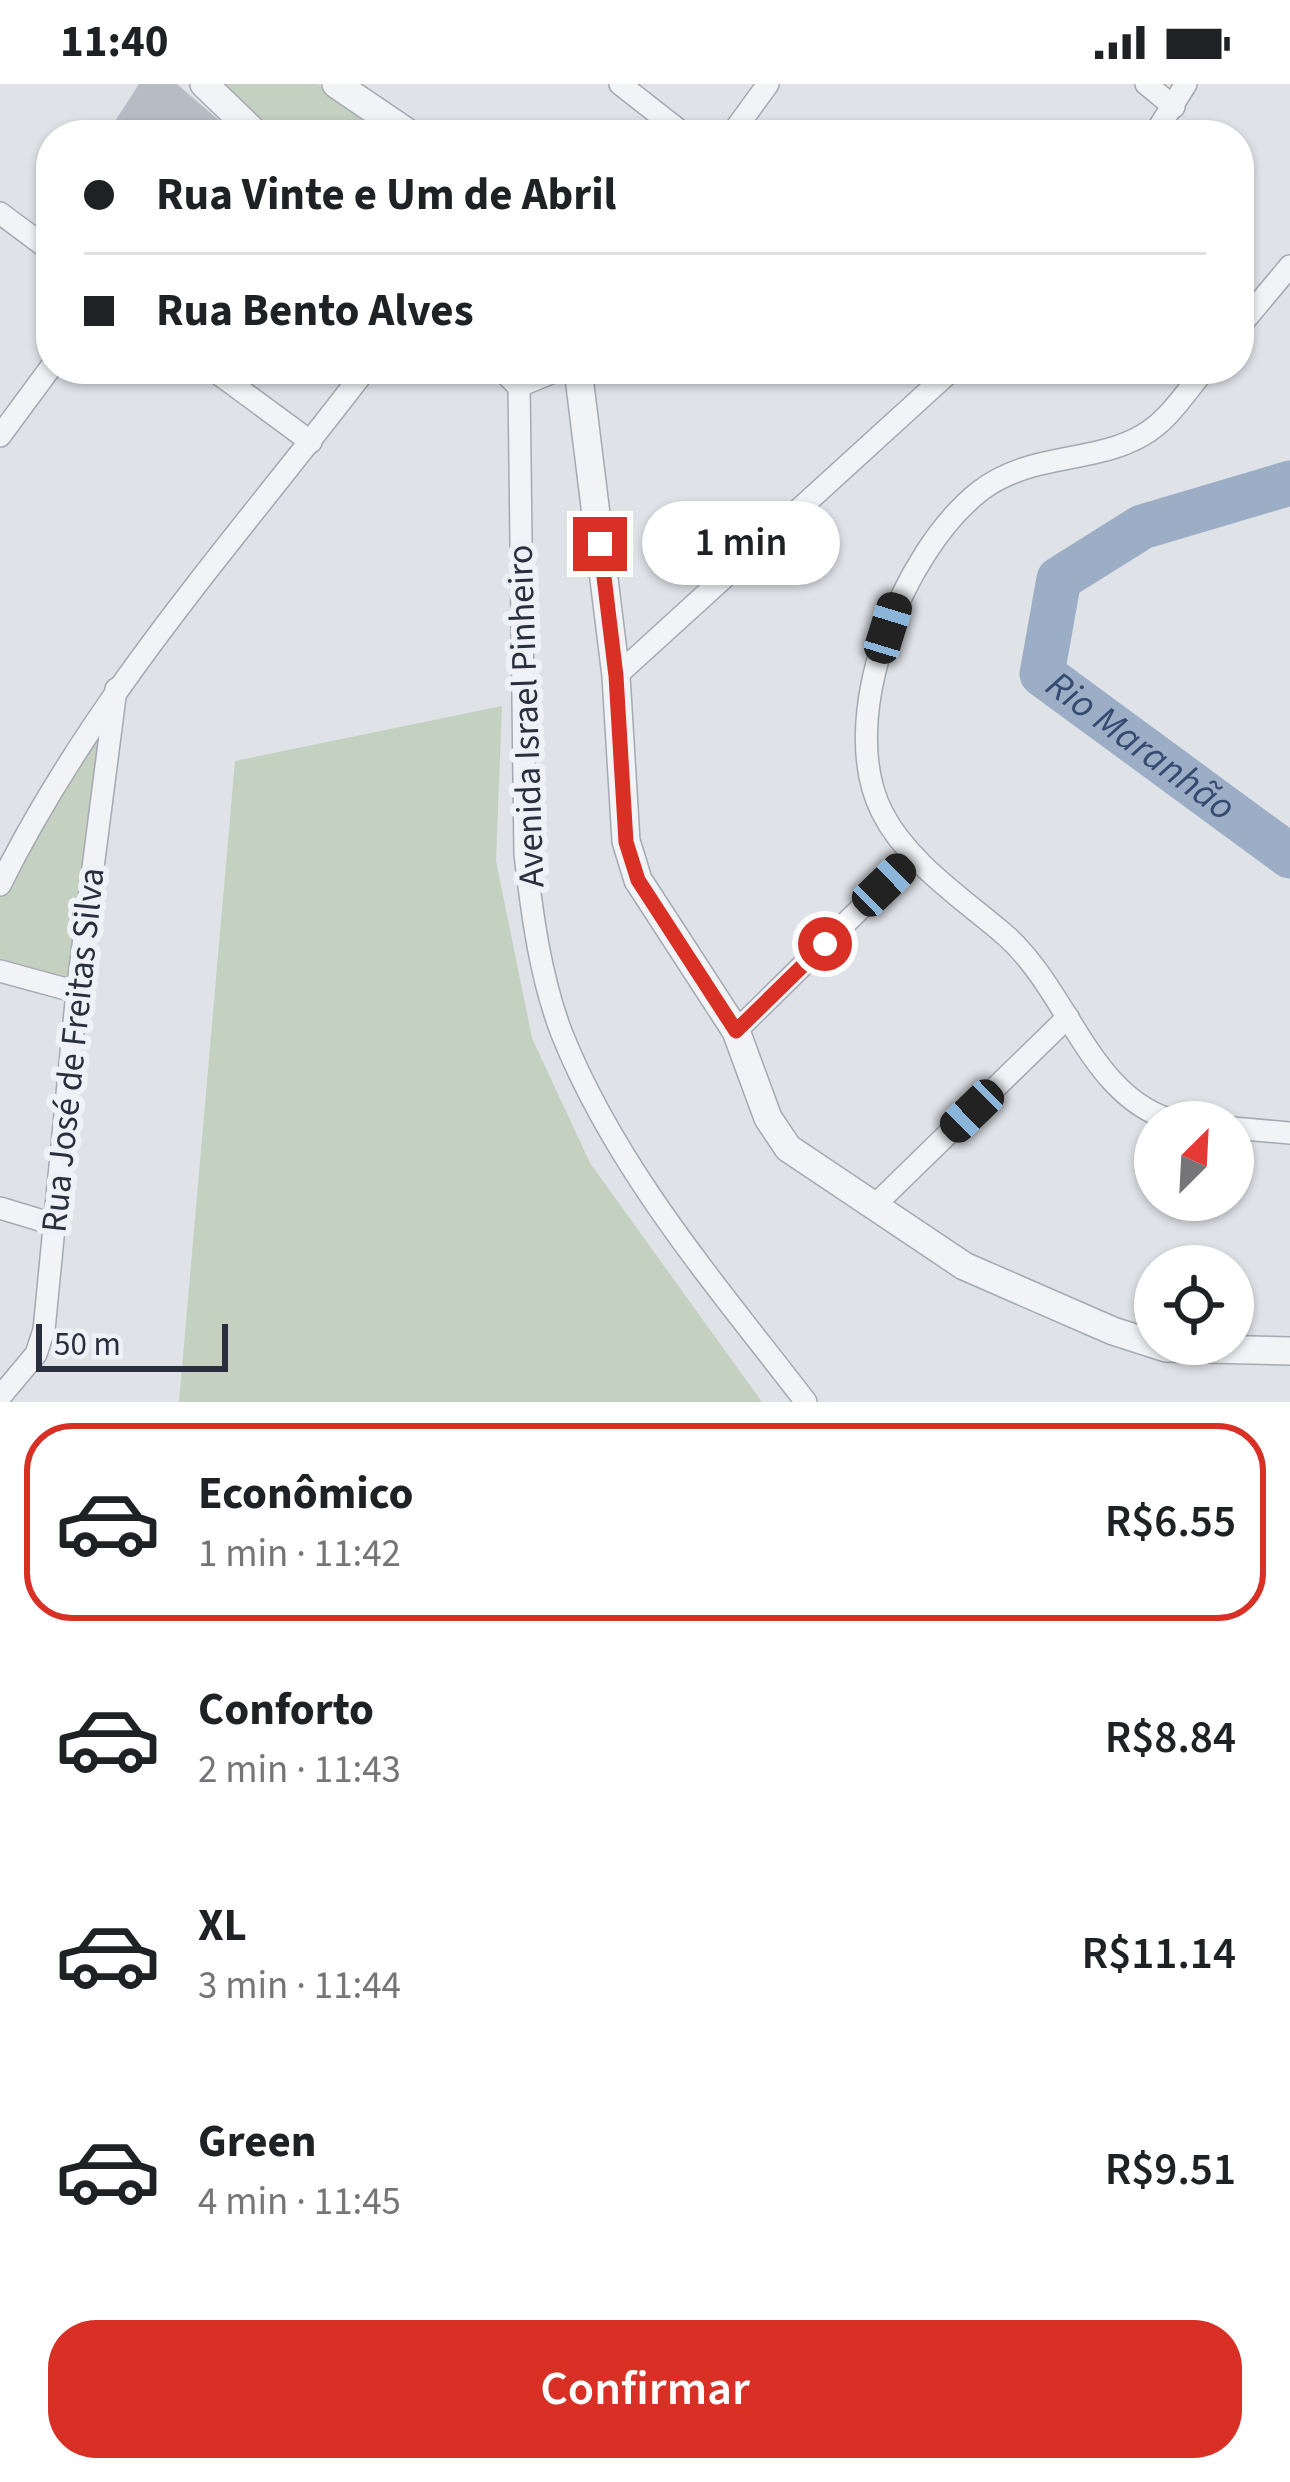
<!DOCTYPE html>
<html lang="pt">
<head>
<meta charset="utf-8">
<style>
	:root { --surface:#fff; --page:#f6f6f6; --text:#202124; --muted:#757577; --line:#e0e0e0; --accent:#d93025 }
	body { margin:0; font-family:"Source Sans 3",sans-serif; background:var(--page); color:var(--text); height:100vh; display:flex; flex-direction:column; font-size:45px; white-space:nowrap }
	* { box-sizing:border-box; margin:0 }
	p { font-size:39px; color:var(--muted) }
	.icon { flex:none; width:66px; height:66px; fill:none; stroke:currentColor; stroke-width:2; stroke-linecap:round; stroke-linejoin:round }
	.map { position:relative; height:1318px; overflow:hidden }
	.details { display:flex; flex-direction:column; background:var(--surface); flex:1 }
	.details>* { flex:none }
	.guide { position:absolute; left:36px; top:36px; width:1218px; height:264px; border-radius:48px; box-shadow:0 3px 9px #0004; display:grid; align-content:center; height:264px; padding:0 48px; background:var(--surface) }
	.needle { width:78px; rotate:24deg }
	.tools { position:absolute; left:1134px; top:1017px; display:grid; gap:24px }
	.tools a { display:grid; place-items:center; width:120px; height:120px; border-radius:50%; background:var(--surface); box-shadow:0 3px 9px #0004; font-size:60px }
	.scale { position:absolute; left:36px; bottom:30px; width:192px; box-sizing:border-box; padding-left:12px; border:6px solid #292f3e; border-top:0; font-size:33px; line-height:42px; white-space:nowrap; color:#292f3e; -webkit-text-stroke:9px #eef1f5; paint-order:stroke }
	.end { position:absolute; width:54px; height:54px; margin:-27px; border:15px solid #d93025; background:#fff; box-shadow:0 0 0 6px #fff }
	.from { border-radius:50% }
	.bubble { position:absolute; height:84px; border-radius:42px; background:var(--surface); box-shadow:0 3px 9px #0004; font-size:39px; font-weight:600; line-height:84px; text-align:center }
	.car { position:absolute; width:36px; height:72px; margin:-36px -18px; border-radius:15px; box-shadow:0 0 9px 3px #0007; background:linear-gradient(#222 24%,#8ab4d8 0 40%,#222 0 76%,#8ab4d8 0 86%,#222 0) }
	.guide b { display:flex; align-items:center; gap:42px; height:114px; font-size:45px }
	.guide b+b { border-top:3px solid var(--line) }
	.guide i { width:30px; height:30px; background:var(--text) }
	ul { padding:21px 0 0; list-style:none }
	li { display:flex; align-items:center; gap:36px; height:198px; margin:0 24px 18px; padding:0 24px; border:6px solid transparent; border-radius:48px }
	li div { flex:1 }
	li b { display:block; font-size:45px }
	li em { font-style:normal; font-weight:600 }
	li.current { border-color:var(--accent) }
	li>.icon { width:108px; height:108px; stroke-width:1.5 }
	.cta { display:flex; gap:24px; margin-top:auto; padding:24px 48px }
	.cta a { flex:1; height:138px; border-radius:48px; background:var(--accent); color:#fff; font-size:48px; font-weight:600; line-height:138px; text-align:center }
	.status { display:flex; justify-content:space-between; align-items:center; height:84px; padding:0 60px; background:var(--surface); direction:ltr }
	.status svg { height:33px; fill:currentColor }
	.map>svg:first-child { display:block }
</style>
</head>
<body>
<div class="status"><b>11:40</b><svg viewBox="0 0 49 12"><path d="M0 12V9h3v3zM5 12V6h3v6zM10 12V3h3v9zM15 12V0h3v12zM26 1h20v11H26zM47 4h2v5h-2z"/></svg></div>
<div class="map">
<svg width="1290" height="1318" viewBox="0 0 1290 1318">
	<rect width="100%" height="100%" fill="#dfe2e7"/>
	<g fill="#c4d1c1">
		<polygon points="214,0 318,0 388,51 269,51"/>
		<polygon points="116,605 77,908 0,887 0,803"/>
		<polygon points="502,622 496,777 532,954 590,1079 762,1318 179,1318 235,677"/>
	</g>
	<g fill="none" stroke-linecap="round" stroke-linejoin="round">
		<path stroke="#9cadc6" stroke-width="45" id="s1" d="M1290,399L1142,443L1059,495L1042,590L1290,772"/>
	</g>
	<polygon fill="#b7bbc4" points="139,0 177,0 236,51 106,51"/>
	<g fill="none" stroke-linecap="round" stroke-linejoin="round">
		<defs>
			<g id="minor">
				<polyline points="620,0 685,51"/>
				<polyline points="1146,0 1174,23"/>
				<polyline points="731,51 768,0"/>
				<polyline points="1154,51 1186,0"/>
				<polyline points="0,129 51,167"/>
				<polyline points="1239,243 1290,182"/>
				<polyline points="212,285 311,358"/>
				<path d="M519,299L525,770C532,829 540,893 562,950C617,1087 717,1202 806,1318"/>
				<polyline points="0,352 51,283"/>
				<polyline points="616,592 953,285"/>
				<path d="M0,801C94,611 238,453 366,285"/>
				<polyline points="0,887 77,908"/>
				<polyline points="736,947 914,772"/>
				<path d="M1179,1038C1090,1018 1070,907 1004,850C962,814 907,778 882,728C835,635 902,468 980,407C1031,368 1094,380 1143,351C1169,336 1186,308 1205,285"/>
				<polyline points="1233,1044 1290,1049"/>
				<polyline points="876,1120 1068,933"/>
				<polyline points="0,1124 53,1140"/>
				<polyline points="0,1313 36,1270 44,1246 77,908 116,605"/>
			</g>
			<g id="tertiary">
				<polyline points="204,0 257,51"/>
				<polyline points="336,0 411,51"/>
				<polyline points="505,285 519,299 553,285"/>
				<polyline points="578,285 616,592 626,757 638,796 736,947 768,1034 788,1064 964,1182 1113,1247 1166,1264 1290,1267"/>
			</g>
		</defs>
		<use href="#minor" stroke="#a5a9b1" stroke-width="24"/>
		<use href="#tertiary" stroke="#a5a9b1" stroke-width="30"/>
		<use href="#minor" stroke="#f1f3f6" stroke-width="21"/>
		<use href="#tertiary" stroke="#f1f3f6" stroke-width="27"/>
	</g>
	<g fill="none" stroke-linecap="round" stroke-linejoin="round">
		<polyline stroke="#d93025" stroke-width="15" points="600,460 616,592 626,758 638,796 736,947 825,860"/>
	</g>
	<g text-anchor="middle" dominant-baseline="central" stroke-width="12" stroke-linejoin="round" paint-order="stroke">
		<g font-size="36" fill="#292f3e" stroke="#eef1f5">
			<text transform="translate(526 632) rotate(-92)">Avenida Israel Pinheiro</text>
			<text transform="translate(73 966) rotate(-84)">Rua José de Freitas Silva</text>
		</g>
		<g font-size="39" font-style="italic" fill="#354b6f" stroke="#eef1f5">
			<text stroke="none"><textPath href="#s1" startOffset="471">Rio Maranhão</textPath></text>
		</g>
	</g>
</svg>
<div class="tools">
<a><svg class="needle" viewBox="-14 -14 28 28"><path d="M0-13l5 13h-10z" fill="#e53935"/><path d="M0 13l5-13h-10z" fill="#757577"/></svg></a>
<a><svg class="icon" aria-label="locate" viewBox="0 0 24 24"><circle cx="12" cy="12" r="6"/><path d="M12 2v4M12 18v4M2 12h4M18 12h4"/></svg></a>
</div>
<div class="scale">50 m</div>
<i class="end from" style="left:825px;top:860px"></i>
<i class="end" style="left:600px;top:460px"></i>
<div class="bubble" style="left:642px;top:417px;width:198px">1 min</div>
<i class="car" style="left:888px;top:544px;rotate:17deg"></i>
<i class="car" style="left:884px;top:801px;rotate:46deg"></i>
<i class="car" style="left:972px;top:1027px;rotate:226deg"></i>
<div class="guide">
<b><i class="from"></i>Rua Vinte e Um de Abril</b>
<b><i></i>Rua Bento Alves</b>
</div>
</div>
<section class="details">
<ul>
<li class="current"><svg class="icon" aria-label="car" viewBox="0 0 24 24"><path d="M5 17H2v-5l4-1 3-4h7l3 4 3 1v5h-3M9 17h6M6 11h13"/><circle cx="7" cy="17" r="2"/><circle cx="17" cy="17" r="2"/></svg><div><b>Econômico</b><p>1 min · 11:42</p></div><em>R$6.55</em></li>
<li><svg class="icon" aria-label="car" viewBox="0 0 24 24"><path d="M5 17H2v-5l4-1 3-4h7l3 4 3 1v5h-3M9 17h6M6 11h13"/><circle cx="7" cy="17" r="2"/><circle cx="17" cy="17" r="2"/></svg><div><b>Conforto</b><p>2 min · 11:43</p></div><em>R$8.84</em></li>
<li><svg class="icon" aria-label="car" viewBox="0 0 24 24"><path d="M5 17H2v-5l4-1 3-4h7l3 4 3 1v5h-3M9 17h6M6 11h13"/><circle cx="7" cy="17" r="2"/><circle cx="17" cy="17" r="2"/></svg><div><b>XL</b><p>3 min · 11:44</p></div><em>R$11.14</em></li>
<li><svg class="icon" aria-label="car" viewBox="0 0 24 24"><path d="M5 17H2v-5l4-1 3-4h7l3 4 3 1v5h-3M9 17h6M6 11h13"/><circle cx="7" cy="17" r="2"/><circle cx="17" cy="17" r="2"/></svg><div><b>Green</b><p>4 min · 11:45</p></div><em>R$9.51</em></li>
</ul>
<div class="cta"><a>Confirmar</a></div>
</section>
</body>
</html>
